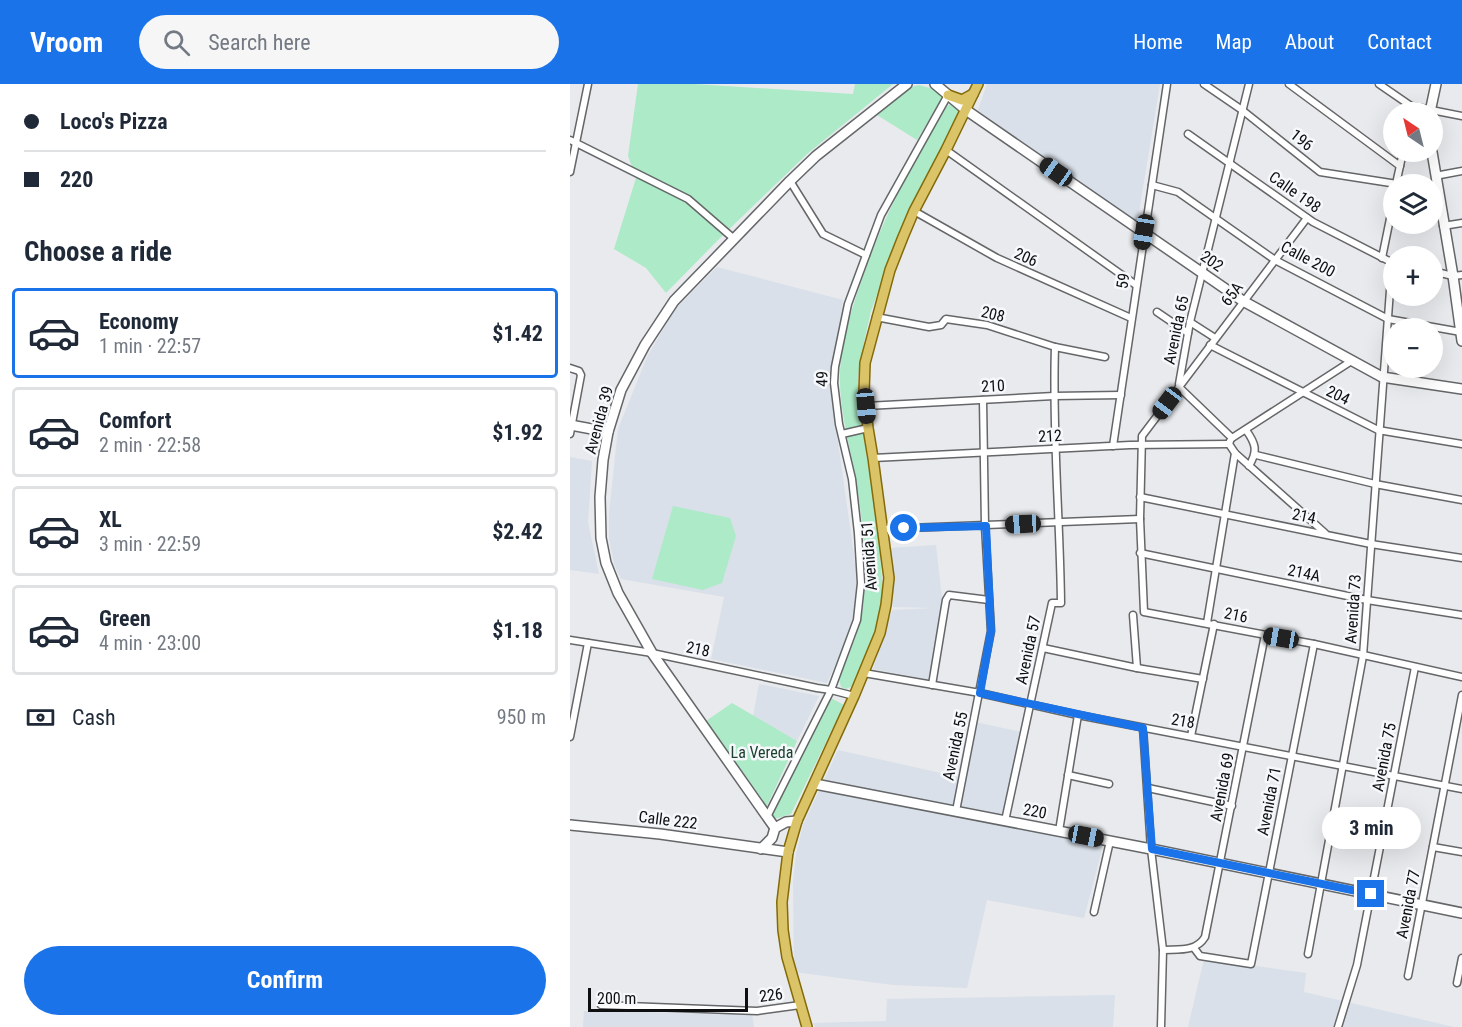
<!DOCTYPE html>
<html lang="en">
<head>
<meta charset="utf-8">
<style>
	:root { --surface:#fff; --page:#f6f6f7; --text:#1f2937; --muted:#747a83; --line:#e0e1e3; --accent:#1a73e8 }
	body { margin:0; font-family:"Roboto Condensed",sans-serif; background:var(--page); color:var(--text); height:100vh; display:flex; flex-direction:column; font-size:22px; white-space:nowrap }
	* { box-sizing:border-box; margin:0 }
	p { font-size:20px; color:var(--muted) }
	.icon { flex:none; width:33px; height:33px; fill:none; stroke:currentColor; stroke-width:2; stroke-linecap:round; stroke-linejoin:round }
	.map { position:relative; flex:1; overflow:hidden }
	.drawer { display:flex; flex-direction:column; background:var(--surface); width:570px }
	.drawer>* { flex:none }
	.banner { display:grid; align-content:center; height:132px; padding:0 24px; background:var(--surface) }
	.needle { width:39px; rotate:325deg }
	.fabs { position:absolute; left:813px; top:18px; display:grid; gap:12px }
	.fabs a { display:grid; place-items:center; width:60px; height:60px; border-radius:50%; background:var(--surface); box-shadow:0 6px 24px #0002; font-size:30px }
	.scale { position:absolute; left:18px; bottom:15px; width:160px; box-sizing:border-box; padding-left:6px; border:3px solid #0e0f10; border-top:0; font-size:16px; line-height:21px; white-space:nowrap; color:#0e0f10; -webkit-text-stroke:4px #f6f8fb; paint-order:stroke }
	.end { position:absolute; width:27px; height:27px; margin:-14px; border:8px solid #1a73e8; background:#fff; box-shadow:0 0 0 3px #fff }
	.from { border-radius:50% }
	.bubble { position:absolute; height:42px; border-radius:21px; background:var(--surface); box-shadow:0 6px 24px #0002; font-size:20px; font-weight:700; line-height:42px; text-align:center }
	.car { position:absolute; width:18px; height:36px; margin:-18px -9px; border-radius:8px; box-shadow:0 0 4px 2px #0007; background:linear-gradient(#222 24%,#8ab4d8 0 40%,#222 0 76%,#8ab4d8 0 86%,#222 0) }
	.banner b { display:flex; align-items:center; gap:21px; height:57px; font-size:22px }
	.banner b+b { border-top:2px solid var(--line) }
	.banner i { width:15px; height:15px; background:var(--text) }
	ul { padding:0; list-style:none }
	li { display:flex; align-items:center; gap:18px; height:90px; margin:0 12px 9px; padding:0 12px; border:3px solid var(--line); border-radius:6px }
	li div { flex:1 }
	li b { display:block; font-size:22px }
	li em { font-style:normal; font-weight:700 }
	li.on { border-color:var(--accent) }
	li>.icon { width:54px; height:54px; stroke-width:1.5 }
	h2 { padding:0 24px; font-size:27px; line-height:72px }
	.pay { display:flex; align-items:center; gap:15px; height:66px; padding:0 24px; font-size:22px }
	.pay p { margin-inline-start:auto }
	.cta { display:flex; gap:12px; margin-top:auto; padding:12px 24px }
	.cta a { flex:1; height:69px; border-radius:36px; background:var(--accent); color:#fff; font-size:24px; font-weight:700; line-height:69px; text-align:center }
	header { display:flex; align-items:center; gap:36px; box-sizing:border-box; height:84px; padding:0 30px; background:var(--accent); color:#fff }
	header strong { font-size:28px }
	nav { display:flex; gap:33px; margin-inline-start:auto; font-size:21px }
	.search { width:420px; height:54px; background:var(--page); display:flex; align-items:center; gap:15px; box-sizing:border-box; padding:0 21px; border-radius:33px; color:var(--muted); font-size:22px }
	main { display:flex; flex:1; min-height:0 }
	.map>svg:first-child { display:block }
</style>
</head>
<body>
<header>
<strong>Vroom</strong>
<div class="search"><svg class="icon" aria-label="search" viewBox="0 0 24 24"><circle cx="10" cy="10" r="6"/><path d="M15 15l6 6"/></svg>Search here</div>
<nav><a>Home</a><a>Map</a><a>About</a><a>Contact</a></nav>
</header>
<main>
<section class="drawer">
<div class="banner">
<b><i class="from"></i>Loco's Pizza</b>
<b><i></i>220</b>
</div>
<h2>Choose a ride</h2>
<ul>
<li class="on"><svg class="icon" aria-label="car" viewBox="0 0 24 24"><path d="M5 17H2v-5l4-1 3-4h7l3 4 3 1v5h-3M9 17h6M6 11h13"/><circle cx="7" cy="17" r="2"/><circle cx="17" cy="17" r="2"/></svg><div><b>Economy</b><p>1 min · 22:57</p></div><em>$1.42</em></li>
<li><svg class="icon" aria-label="car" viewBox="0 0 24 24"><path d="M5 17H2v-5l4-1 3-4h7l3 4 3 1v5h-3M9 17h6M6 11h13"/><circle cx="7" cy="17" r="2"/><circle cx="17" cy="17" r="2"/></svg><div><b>Comfort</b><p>2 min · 22:58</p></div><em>$1.92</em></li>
<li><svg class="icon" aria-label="car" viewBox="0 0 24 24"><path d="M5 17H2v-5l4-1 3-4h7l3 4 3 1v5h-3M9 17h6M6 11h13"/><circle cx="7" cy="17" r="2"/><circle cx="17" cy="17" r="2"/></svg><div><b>XL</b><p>3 min · 22:59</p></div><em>$2.42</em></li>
<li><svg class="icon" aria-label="car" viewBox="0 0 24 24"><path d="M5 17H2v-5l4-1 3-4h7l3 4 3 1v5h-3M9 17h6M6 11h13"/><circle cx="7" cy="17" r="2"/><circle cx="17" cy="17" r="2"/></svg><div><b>Green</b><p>4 min · 23:00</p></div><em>$1.18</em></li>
</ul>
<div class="pay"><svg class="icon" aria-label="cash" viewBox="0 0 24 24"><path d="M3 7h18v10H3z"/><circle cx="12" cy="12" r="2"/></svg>Cash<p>950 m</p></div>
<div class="cta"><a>Confirm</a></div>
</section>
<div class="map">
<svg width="892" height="943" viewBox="0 0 892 943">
	<rect width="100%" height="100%" fill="#e8eaed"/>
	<g fill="#d9e0e9">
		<polygon points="417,0 590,0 567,140 408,26"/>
		<polygon points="147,183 273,216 260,302 287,492 283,532 274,561 257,599 141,575 154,513 51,495 44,480 39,454 39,429 48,345 77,273 105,225"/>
		<polygon points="0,373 22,377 18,438 29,490 0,486"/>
		<polygon points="366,461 373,523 361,596 303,585 322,526 362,524 323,523 319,464"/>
		<polygon points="189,600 249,612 227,657 183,632"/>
		<polygon points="405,638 452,648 433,741 534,758 514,834 417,816 397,904 323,901 224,888 223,798 226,770 233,741 268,666 393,694"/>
		<polygon points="634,875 736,889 734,908 884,943 618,943"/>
		<polygon points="545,911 543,943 245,943 243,939 316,937 317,915"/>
		<polygon points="14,927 182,930 184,943 13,943"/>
	</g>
	<g fill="#adeac7">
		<polygon points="68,0 124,0 283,10 285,0 323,0 237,70 148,156 96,209 76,184 44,165 66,94 58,72"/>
		<polygon points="349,1 367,6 373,12 347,56 307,31 337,4"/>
		<path d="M380,20L385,22L390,29L316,186L301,227L294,258L288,293V317L308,445L313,508L308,543L283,602L276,605L271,603L269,595C276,576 286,555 291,535C300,493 292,424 283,382C277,350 269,320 270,288C271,260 280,230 289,204C311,137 339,84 375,24Z"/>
		<polygon points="103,422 160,434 166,452 152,499 133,506 82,495"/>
		<polygon points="261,614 274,621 221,730 204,735 202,732"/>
		<polygon points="162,619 227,657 197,722 136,637"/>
	</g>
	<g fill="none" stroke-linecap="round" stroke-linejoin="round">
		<defs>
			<g id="street">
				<polyline points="634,0 672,26 750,88 827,100"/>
				<polyline points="719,0 830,82"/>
				<polyline points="809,0 841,22 892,32"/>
				<polyline points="618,50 743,138 823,179"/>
				<polyline points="0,56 118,115 163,154"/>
				<polyline points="376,66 566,201"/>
				<polyline points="0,88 18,0"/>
				<polyline points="865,92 892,87"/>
				<polyline points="220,97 253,150 296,171"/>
				<polyline points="826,100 833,68"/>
				<polyline points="582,101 608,108 705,176 818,235 891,248"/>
				<polyline points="344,127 427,174 561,234"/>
				<polyline points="737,134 572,352 570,435 574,528 744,560 892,593"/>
				<polyline points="873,142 892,139"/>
				<polyline points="812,174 824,115"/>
				<polyline points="862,187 883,192 892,191"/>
				<polyline points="587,228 618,249"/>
				<polyline points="306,233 359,243 371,241 376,235 417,241 485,263 535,273"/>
				<polyline points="620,238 645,254"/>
				<polyline points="640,261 808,346 892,360"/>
				<polyline points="0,284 9,287 11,291 0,350"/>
				<polyline points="609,300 620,238 679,0"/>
				<polyline points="609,303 662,354"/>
				<polyline points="296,322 484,312 551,311"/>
				<path d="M676,346C686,360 688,367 679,382"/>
				<polyline points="272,350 298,344"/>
				<polyline points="662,354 783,276"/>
				<polyline points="660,357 659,360 665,369 755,449"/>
				<polyline points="543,362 597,0"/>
				<polyline points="686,371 805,400 892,416"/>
				<polyline points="303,374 560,361 659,360"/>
				<polyline points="570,413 801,460 892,474"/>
				<polyline points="313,445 570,435"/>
				<polyline points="570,469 797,516 892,531"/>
				<polyline points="563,531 567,584"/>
				<polyline points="637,539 665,369"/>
				<polyline points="0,556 82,569 247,604 261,606 284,612"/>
				<polyline points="473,564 567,584 633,595"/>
				<polyline points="294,589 410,609 508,631 892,705"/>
				<polyline points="362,601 376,516 379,511 419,516"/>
				<polyline points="573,644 581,765 593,866 591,943"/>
				<polyline points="621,652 644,540"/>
				<polyline points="0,653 18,559"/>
				<polyline points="498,691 539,700"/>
				<polyline points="578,704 662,722"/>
				<polyline points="386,727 421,547 415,442 413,316"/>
				<polyline points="197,733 261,606 287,536 291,499 288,449 282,395 269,340 264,299 265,283 278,220 311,131 378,11"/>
				<path d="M435,737L482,519H491C490,433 482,348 485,263"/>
				<polyline points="489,747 508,631"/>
				<polyline points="863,763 892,768"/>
				<polyline points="524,828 540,757"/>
				<polyline points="624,864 630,872 681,880 744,560"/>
				<path d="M593,866C609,865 626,868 635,853L695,551"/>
				<polyline points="738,870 793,572 822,179"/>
				<polyline points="838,892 892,611"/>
				<polyline points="887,899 892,874"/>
				<polyline points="31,921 187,927 230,921"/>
				<polyline points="768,943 787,881 845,583"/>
			</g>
			<g id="secondary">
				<polyline points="365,0 396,26 673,217 812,293 892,305"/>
				<polyline points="860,28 866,0"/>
				<polyline points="862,68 883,192 892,257"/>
				<polyline points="0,341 38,348"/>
				<polyline points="245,700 581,765 892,829"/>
				<polyline points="0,741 90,750 218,768"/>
				<polyline points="205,744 82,569 48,509 36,479 31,454 30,413 33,376 38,348 51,306 75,261 104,217 220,97 246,72 337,0"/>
				<polyline points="191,765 202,754 205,744 216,738 227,737"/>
			</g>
			<g id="primary">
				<polyline points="378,11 392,16 403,10"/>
				<polyline points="237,943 217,873 213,846 212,818 218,768 227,737 284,612 310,549 316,521 319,494 303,374 298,344 294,308 295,279 320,186 333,153 344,127 376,66 408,0"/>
			</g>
		</defs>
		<use href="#street" stroke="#646668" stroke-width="9"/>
		<use href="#secondary" stroke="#646668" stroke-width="12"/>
		<use href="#primary" stroke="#846a08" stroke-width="12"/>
		<use href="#street" stroke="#fff" stroke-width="6"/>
		<use href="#secondary" stroke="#fff" stroke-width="9"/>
		<use href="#primary" stroke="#dbc368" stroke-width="9"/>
	</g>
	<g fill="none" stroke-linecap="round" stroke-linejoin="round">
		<polyline stroke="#1a73e8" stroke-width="8" points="334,444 416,442 421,547 410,609 573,644 582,765 801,810"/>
	</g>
	<g text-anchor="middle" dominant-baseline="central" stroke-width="5" stroke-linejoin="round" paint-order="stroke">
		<g font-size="16" fill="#0e0f10" stroke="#f6f8fb">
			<text transform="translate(732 56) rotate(39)">196</text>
			<text transform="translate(725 108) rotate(35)">Calle 198</text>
			<text transform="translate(456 173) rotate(24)">206</text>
			<text transform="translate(738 175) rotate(28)">Calle 200</text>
			<text transform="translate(642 177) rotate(35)">202</text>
			<text transform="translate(553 197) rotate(-82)">59</text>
			<text transform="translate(662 210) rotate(-53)">65A</text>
			<text transform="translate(423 230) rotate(14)">208</text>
			<text transform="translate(606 246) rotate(-78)">Avenida 65</text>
			<text transform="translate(252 295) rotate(-89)">49</text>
			<text transform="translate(423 302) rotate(-3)">210</text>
			<text transform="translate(768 311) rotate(26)">204</text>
			<text transform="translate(29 336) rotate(-75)">Avenida 39</text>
			<text transform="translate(480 352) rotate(-3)">212</text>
			<text transform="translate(734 432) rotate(12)">214</text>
			<text transform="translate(299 472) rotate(-94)">Avenida 51</text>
			<text transform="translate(734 489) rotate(12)">214A</text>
			<text transform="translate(783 525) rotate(-86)">Avenida 73</text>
			<text transform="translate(666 531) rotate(12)">216</text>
			<text transform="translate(128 565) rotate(12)">218</text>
			<text transform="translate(458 566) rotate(-78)">Avenida 57</text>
			<text transform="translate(613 637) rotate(10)">218</text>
			<text transform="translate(385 662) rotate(-78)">Avenida 55</text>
			<text transform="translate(814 673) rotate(-79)">Avenida 75</text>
			<text transform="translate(652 703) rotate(-79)">Avenida 69</text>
			<text transform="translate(699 717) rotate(-79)">Avenida 71</text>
			<text transform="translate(465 727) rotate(11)">220</text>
			<text transform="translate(98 736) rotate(7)">Calle 222</text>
			<text transform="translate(838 820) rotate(-79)">Avenida 77</text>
			<text transform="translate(201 911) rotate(-7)">226</text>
		</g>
		<g font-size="16" fill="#1b422e" stroke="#f6f8fb">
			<text x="192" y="668">La Vereda</text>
		</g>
	</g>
</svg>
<div class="fabs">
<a><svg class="needle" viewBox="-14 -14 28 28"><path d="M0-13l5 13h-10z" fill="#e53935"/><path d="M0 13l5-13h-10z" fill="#747a83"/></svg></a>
<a><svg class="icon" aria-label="layers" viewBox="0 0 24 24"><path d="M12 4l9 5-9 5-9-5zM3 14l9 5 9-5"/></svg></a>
<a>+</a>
<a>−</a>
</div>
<div class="scale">200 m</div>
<i class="end from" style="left:334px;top:444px"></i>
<i class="end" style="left:801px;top:810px"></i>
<div class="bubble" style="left:752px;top:723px;width:99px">3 min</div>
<i class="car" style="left:486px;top:88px;rotate:305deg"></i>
<i class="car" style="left:574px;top:148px;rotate:189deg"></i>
<i class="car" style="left:597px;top:319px;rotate:217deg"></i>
<i class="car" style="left:296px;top:322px;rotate:175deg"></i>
<i class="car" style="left:453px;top:440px;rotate:267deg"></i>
<i class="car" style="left:711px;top:554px;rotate:280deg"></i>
<i class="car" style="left:516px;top:752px;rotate:101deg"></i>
</div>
</main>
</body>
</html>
